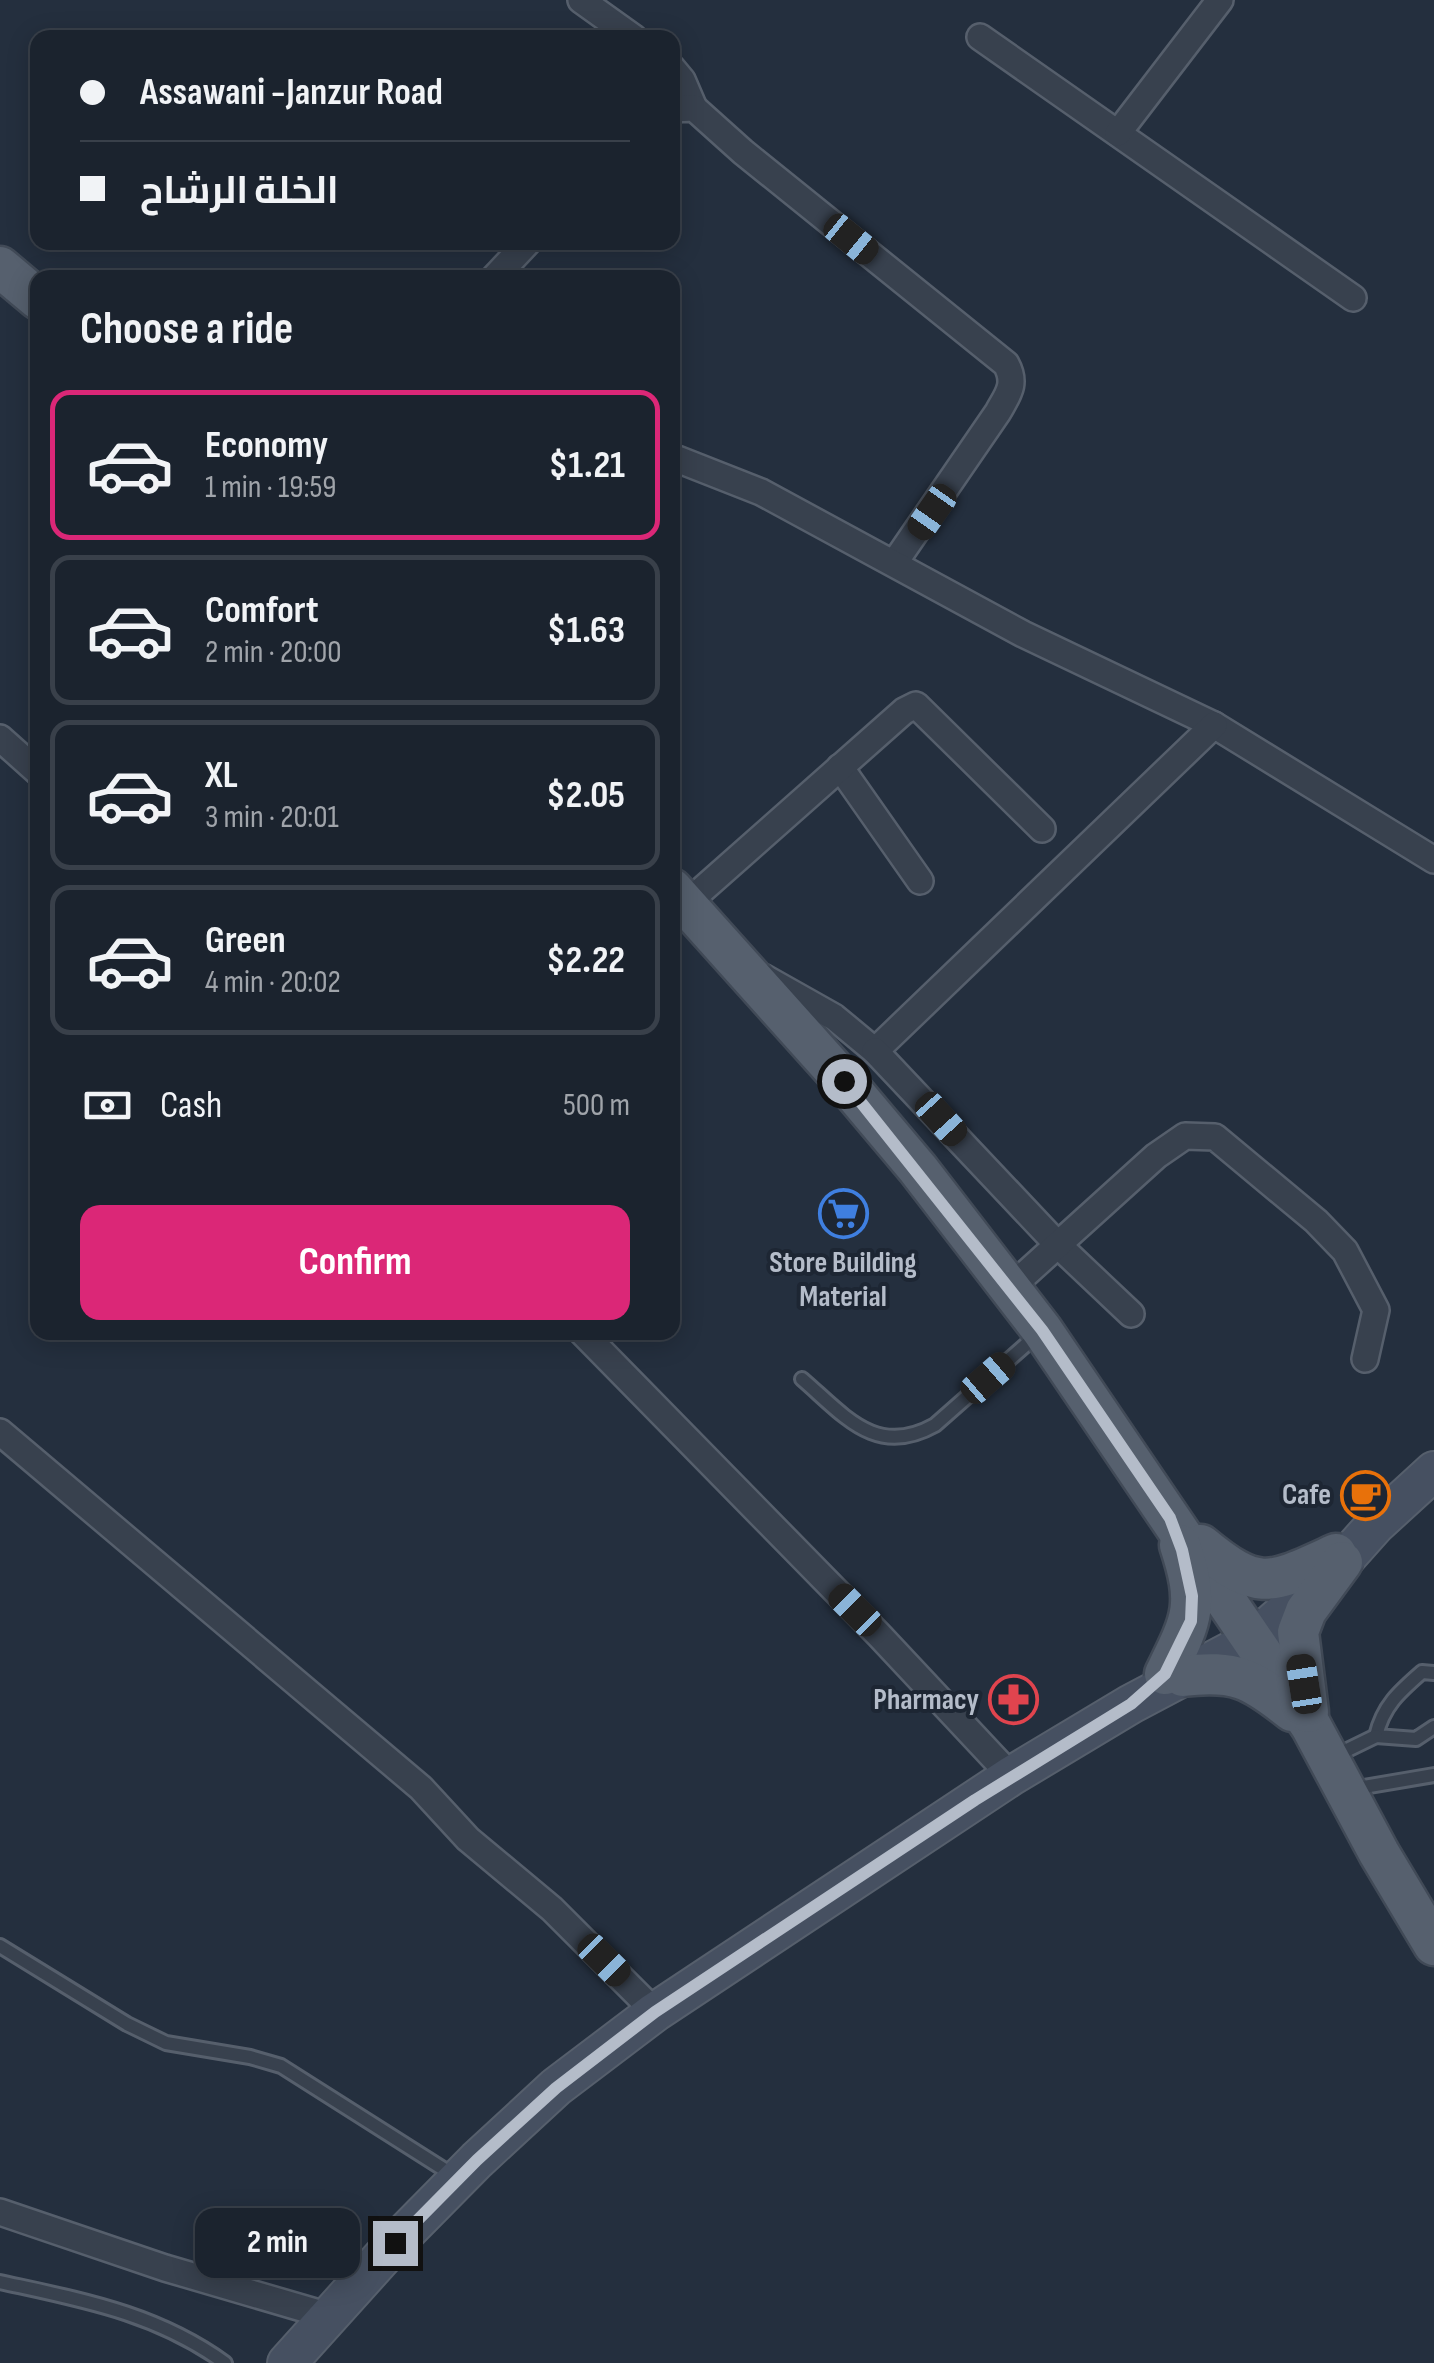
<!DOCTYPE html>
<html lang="en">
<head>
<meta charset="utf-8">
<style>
	:root { --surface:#1b232e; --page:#242b36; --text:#f1f3f6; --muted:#a0a4aa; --line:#39404a; --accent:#db2777 }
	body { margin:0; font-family:"Sofia Sans Condensed",Cairo,sans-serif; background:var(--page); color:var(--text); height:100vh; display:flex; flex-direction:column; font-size:38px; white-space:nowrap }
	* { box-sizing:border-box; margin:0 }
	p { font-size:32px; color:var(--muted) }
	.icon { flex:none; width:55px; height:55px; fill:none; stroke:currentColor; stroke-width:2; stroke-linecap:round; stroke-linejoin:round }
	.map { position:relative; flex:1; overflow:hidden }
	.panel { position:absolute; left:30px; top:270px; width:650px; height:1070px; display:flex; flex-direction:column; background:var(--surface); border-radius:20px; box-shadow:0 5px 25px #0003,0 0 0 2px var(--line) }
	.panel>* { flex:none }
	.guide { position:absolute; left:30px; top:30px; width:650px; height:220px; border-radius:20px; box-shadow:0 5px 25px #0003,0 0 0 2px var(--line); display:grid; align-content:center; height:220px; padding:0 50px; background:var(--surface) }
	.end { position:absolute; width:45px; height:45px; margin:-22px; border:12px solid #b4bcc9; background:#111; box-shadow:0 0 0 5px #111 }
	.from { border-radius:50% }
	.bubble { position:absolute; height:70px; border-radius:20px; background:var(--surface); box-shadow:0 5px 25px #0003,0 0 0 2px var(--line); font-size:32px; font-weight:700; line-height:70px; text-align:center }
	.car { position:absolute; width:30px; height:60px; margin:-30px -15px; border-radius:12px; box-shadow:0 0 8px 2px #0007; background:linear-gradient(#222 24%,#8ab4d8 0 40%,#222 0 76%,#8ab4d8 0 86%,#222 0) }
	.guide b { display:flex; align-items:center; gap:35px; height:95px; font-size:38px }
	.guide b+b { border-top:2px solid var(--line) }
	.guide i { width:25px; height:25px; background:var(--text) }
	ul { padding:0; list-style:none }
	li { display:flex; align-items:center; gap:30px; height:150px; margin:0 20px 15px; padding:0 30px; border:5px solid var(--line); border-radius:20px }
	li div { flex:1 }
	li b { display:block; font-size:38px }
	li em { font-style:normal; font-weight:700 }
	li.on { border-color:var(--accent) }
	li>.icon { width:90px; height:90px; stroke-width:1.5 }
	h2 { padding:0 50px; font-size:45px; line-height:120px }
	.pay { display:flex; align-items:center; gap:25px; height:110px; padding:0 50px; font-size:38px }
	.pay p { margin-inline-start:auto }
	.action { display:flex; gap:20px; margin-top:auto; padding:20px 50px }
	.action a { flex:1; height:115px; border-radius:20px; background:var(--accent); color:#fff; font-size:40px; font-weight:700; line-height:115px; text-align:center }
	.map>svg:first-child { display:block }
</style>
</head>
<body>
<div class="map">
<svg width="1434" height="2363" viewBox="0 0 1434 2363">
	<rect width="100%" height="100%" fill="#242f3e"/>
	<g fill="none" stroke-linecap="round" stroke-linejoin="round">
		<defs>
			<g id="lane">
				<path d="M802,1379C845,1416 876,1458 935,1425L1037,1335"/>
				<path d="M1434,1673L1422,1672C1399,1692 1383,1706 1376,1736L1416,1739L1434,1727"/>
				<polyline points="1335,1756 1376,1736"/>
				<polyline points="1352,1789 1434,1775"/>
				<polyline points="0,1946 127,2024 166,2043 250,2057 281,2066 456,2177"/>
				<path d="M0,2282C82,2300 156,2313 225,2363"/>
			</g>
			<g id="street">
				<polyline points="581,0 634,38"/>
				<polyline points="980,37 1353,298"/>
				<polyline points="672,68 682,80 694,108"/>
				<path d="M672,109L694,108L743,152L1006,364C1017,384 1008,394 998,412L895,562"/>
				<polyline points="1118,133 1220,0"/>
				<polyline points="494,278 528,242"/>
				<polyline points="672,457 761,492 1023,634 1214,725 1434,860"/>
				<polyline points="0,738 38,772"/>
				<polyline points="840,767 920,881"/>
				<polyline points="686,904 904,711 916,705 1042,829"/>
				<polyline points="763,977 834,1017 875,1051 1214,725"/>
				<polyline points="875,1051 1058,1245 1131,1314"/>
				<polyline points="1010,1288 1156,1156 1185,1136 1215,1137 1316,1221 1345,1251 1376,1310 1365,1359"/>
				<polyline points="582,1332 879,1635 1011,1776"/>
				<polyline points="0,1432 421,1788 468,1839 552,1909 655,2012"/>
				<polyline points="0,2212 165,2268 329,2316"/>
			</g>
			<polyline id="secondary" points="287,2363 395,2243 477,2160 556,2087 655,2012 1011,1776 1131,1704 1254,1639 1342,1562 1375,1525 1434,1471"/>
			<g id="primary">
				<polyline points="0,267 38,299"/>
				<polyline points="672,889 844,1081 918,1169 1042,1330 1311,1726 1379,1853 1434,1945"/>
				<path d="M1201,1545C1259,1593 1270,1584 1336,1554"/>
				<path d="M1165,1674C1192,1619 1200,1606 1180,1545"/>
				<path d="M1183,1676C1235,1670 1251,1678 1292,1711"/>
				<polyline points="1308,1712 1298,1632 1306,1611 1342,1562"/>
			</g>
		</defs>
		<use href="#lane" stroke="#565f6c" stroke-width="18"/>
		<use href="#street" stroke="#565f6c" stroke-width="30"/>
		<use href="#secondary" stroke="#565f6c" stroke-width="42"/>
		<use href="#primary" stroke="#414a57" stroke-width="45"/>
		<use href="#lane" stroke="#38414e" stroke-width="12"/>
		<use href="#street" stroke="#38414e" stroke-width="25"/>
		<use href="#secondary" stroke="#465061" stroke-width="38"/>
		<use href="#primary" stroke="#56606e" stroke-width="40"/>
	</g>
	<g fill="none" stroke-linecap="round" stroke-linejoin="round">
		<polyline stroke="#b4bcc9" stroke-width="12" points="395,2243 477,2160 556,2088 655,2012 975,1800 1131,1704 1165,1674 1191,1621 1192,1596 1182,1550 1170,1518 1042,1330 844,1081"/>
	</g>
	<defs>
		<symbol id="supermarket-ring" viewBox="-11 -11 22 22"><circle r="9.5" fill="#1d2633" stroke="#3f7fe0" stroke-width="1.5"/><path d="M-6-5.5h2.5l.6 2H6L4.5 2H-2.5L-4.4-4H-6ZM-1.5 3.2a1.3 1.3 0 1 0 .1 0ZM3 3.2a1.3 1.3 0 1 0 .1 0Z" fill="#3f7fe0"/></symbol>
		<symbol id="cafe-ring" viewBox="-11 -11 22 22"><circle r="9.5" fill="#1d2633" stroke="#e8710a" stroke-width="1.5"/><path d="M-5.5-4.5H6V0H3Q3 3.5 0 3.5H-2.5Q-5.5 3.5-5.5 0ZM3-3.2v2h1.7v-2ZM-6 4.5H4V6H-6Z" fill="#e8710a"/></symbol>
		<symbol id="pharmacy-ring" viewBox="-11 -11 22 22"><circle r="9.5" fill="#1d2633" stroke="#e0444e" stroke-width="1.5"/><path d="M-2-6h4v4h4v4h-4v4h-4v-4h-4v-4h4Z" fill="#e0444e"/></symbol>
	</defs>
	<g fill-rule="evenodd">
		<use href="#supermarket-ring" x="816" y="1186" width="55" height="55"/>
		<use href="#cafe-ring" x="1338" y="1468" width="55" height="55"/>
		<use href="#pharmacy-ring" x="986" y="1672" width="55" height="55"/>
	</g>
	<g text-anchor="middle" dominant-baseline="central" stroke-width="8" stroke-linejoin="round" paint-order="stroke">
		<g font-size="30" font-weight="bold" fill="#b4bcc9" stroke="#1d2633" text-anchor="end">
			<text x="843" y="1263" text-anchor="middle">Store Building<tspan x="843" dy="34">Material</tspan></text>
			<text x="1331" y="1495">Cafe</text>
			<text x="979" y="1700">Pharmacy</text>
		</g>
	</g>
</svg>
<i class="end from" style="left:844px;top:1081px"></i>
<i class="end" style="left:395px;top:2243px"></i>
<div class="bubble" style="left:195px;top:2208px;width:165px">2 min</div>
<i class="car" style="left:851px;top:239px;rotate:129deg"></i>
<i class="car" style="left:932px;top:512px;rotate:215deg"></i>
<i class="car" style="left:941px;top:1119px;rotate:138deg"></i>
<i class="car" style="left:988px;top:1378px;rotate:49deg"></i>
<i class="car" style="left:855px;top:1610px;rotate:315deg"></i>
<i class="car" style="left:1304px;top:1684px;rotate:351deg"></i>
<i class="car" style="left:604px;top:1960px;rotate:135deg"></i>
<div class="guide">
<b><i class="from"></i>Assawani -Janzur Road</b>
<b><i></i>الخلة الرشاح</b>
</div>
<section class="panel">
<h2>Choose a ride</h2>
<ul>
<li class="on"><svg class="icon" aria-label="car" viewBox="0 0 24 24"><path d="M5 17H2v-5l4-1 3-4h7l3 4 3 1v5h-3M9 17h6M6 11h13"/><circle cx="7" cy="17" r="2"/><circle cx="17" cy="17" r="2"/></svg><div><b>Economy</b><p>1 min · 19:59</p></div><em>$1.21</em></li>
<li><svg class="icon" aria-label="car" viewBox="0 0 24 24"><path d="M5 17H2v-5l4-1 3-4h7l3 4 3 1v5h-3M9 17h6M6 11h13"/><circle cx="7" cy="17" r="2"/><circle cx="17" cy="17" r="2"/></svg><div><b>Comfort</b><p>2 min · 20:00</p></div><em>$1.63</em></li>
<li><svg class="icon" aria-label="car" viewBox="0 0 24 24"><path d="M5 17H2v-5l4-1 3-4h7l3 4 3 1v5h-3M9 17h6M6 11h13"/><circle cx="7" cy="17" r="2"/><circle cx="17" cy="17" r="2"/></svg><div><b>XL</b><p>3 min · 20:01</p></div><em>$2.05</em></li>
<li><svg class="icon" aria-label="car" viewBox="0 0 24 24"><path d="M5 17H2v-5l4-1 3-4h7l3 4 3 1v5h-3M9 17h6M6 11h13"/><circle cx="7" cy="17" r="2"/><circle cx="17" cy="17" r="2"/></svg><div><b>Green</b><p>4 min · 20:02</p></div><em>$2.22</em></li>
</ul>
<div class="pay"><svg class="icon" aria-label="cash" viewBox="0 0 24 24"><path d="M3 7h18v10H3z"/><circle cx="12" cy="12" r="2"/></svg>Cash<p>500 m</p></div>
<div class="action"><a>Confirm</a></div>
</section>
</div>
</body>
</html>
